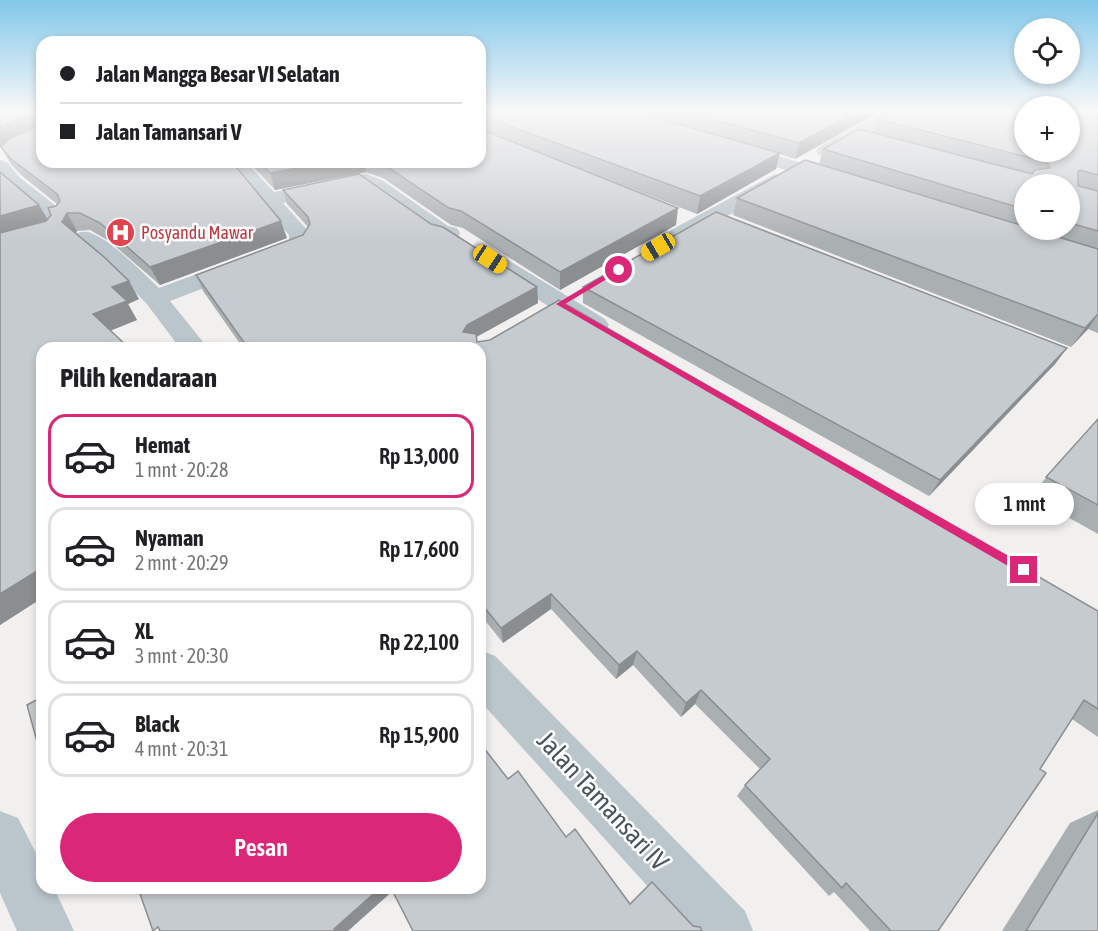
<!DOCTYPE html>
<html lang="id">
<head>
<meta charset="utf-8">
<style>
	:root { --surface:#fff; --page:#f2f2f2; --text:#202124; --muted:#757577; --line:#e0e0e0; --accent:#db2777 }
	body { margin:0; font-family:"Asap Condensed",sans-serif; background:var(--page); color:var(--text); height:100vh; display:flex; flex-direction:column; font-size:22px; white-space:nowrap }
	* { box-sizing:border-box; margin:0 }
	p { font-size:20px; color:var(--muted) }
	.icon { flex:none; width:33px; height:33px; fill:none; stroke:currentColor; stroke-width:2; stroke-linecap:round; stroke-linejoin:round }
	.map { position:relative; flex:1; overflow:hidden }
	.panel { position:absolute; left:36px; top:342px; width:450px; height:552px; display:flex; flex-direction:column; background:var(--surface); border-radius:18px; box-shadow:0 3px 9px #0003 }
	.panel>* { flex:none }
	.hud { position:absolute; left:36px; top:36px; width:450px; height:132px; border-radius:18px; box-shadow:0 3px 9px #0003; display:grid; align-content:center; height:132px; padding:0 24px; background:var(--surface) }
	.buttons { position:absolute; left:1014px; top:18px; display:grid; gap:12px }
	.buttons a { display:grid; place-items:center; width:66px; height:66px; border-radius:50%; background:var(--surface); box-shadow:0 3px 9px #0003; font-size:30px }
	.end { position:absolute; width:27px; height:27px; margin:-14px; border:8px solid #db2777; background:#fff; box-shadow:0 0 0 3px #fff }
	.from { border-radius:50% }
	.bubble { position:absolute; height:42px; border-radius:21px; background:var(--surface); box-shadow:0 3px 9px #0003; font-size:20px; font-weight:600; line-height:42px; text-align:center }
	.car { position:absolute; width:18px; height:36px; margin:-18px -9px; border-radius:8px; box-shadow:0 0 4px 2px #0007; background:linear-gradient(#f5c518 24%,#345 0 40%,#f5c518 0 76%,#345 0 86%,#f5c518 0) }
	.hud b { display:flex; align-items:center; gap:21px; height:57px; font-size:22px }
	.hud b+b { border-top:2px solid var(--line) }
	.hud i { width:15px; height:15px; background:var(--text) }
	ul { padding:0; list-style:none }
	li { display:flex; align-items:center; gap:18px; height:84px; margin:0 12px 9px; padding:0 12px; border:3px solid var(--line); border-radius:18px }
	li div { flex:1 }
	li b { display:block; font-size:22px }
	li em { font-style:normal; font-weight:600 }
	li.active { border-color:var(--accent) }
	li>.icon { width:54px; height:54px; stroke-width:1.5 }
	h2 { padding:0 24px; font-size:27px; line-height:72px }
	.cta { display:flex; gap:12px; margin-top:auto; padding:12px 24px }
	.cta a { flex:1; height:69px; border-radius:36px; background:var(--accent); color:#fff; font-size:24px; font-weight:600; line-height:69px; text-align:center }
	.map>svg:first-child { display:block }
</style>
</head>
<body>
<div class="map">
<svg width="1098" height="931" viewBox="0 0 1098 931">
	<rect width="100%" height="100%" fill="#f2efef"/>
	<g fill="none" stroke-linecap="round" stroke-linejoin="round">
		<g fill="#bac6cc" fill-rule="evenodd">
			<polygon points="883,112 902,112 831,155 819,155 816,151 819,147"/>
			<polygon points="736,144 843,175 846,179 843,183 836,185 730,153 727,149 730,145"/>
			<polygon points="0,160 7,162 19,177 65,213 68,217 65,221 58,223 51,221 5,185 0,178"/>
			<path d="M227,162H246L274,192L365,174L382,180L448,226L457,228L460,233L457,238C425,246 392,198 363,186L283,203L310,233L312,238L306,249L170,301L208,348H180L146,303L115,272L74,238L77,233C82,232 86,231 91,233C112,241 142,272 159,288L289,240V235Z"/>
			<polygon points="775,174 782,176 785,180 782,184 687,240 679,242 671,240 668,235 671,230"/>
			<polygon points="500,258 508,260 605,319 609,325 605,331 596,333 587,331 492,270 488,265 492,260"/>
			<polygon points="480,650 495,656 745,911 753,931 688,931 480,701"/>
			<polygon points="0,811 18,818 42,865 42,888 54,888 74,931 17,931 0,893"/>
		</g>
	</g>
	<g fill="#aaafb2" fill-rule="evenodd">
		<polygon points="0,112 287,238 160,285 109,241 90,230 77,231 76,233 139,299 128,304 137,320 42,348 42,598 0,625 0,172 47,219 57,204 21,175 10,163 1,147 3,145 0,147"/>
		<polygon points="480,112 879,112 795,159 780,154 776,169 697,214 501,138 676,225 560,290 463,228 451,225 383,178 366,172 275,190 249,162 480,162"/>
		<path d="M1098,112V333L1088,329L1071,347L733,215L737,198L819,164L823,149L872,132L877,119ZM1024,184H1070V230H1024Z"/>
		<polygon points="283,190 431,224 537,287 538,303 476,337 477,342 1098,611 1098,737 1072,719 938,931 870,931 834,892 829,896 737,796 745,785 760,769 695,704 681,717 633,665 616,679 551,609 503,643 480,614 480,348 243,348 203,291 196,275 303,235 308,227 287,204"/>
		<polygon points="583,287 1067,348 1055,364 929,496 583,303"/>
		<polygon points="1098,419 1098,534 1030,496"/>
		<polygon points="1098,810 1098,931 1002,931 1070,823"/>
	</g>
	<g fill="#8b8e91">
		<polygon points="857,112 879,112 795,159 799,143"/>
		<polygon points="34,113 42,128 0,147 0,127"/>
		<polygon points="780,153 776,169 697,214 700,196"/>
		<polygon points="329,162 364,162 366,172 275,190 270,173"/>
		<polygon points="39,205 50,223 0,237 0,216"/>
		<polygon points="678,208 676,225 560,290 560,272"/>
		<polygon points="67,213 77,231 73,240 62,222"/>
		<polygon points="281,221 287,238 160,285 150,267"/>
		<polygon points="129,281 139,299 128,304 137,320 105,333 93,314 112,287"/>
		<polygon points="537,287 538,303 469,341 463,332 467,325"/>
		<polygon points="1098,314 1088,329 1071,347 1085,328"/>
		<polygon points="1067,348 1055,364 929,496 940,480"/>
		<polygon points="42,568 42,598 0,625 0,594"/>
		<polygon points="551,594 551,609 503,643 501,628"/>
		<polygon points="637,651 633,665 616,679 619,665"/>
		<polygon points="701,690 695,704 681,717 686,703"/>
		<polygon points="380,888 394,888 395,889 348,931 335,931 334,929"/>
	</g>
	<g fill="#c6cbcf" stroke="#8b8e91" stroke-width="1.5">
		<polygon points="0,112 42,112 42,162 232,162 281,221 150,267 100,223 80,213 67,213 62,222 103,256 129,281 112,287 127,301 93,314 129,348 42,348 42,568 0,594 0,233 46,221 51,215 48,208 56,206 60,201 57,194 11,159 1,147 11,138 34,128 34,113 0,127"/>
		<polygon points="480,112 635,112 780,153 700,196 480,115"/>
		<polygon points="686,112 857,112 799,143"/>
		<polygon points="890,112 1024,112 1024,152 1070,152 1070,112 1098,112 1098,175 1080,170 1078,172 1078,186 1098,191 1098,231 1070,223 1070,184 1024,184 1024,209 823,149 859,129 1032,174 1035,170 1050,168 1047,162 877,119"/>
		<polygon points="480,129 678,208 560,272 461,211 449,208 380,162 480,162"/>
		<polygon points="805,160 1024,226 1024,230 1035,230 1098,249 1098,314 1085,328 737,198"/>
		<polygon points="259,162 329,162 270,173"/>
		<polygon points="0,172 39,205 0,216"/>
		<polygon points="359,174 431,224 443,227 537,287 467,325 463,332 476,334 477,342 490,340 559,300 1098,611 1098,709 1084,700 1040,769 1046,773 938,931 891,931 846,883 842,888 745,785 770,759 701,690 686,703 637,651 619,665 551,594 501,628 480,602 480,348 248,348 196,275 303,235 310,224 308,217 283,190"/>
		<polygon points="716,212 1067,348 940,480 583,287"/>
		<polygon points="1098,419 1098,505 1046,477"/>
		<polygon points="42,697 42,760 27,705"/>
		<polygon points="480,743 508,779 518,771 566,837 575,829 630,904 652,882 693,926 700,927 702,931 413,931 391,888 480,888"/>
		<polygon points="1098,813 1098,931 1026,931"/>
		<polygon points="138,888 380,888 334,929 335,931 160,931 158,927 153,931"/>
	</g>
	<linearGradient id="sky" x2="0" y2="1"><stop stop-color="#82c8ea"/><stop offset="0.46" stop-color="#f9f8f8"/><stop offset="1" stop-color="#f9f8f8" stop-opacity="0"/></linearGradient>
	<rect width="1098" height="242" fill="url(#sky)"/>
	<polygon fill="#db2777" points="616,268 622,270 565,304 1028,567 1028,573 1020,573 556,304"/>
	<defs>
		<symbol id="hospital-disc" viewBox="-11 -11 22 22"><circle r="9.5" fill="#e0444e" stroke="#fff"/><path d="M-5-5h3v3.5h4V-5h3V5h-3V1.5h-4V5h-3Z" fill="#fff"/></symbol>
	</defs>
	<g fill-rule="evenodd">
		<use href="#hospital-disc" x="104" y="216" width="33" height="33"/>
	</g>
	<g text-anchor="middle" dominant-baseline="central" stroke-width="5" stroke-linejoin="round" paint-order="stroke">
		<g font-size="18" fill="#be3a42" stroke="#fff" text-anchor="start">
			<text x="141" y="232">Posyandu Mawar</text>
		</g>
		<g font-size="26" fill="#47565d" stroke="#fff">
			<text transform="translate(603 801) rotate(47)">Jalan Tamansari IV</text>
		</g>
	</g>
</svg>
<div class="buttons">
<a><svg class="icon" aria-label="locate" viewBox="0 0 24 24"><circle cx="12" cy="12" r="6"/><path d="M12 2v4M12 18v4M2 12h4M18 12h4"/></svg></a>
<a>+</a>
<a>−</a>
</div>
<i class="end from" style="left:619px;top:270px"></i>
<i class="end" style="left:1024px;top:570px"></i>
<div class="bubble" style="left:975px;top:483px;width:99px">1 mnt</div>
<i class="car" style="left:658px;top:247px;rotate:240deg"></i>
<i class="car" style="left:490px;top:259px;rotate:123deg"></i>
<div class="hud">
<b><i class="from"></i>Jalan Mangga Besar VI Selatan</b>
<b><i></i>Jalan Tamansari V</b>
</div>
<section class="panel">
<h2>Pilih kendaraan</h2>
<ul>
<li class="active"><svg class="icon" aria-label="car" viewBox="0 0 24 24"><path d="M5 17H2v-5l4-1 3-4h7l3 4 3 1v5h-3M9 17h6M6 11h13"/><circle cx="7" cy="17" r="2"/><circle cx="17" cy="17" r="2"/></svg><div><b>Hemat</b><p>1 mnt · 20:28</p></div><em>Rp 13,000</em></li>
<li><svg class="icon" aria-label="car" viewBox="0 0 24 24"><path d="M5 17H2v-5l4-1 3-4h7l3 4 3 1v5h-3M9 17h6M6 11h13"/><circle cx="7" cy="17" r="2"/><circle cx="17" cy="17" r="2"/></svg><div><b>Nyaman</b><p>2 mnt · 20:29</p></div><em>Rp 17,600</em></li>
<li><svg class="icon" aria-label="car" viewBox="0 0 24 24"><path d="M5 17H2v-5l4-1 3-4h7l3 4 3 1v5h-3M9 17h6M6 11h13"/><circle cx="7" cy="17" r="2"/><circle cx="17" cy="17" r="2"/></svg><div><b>XL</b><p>3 mnt · 20:30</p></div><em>Rp 22,100</em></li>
<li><svg class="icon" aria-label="car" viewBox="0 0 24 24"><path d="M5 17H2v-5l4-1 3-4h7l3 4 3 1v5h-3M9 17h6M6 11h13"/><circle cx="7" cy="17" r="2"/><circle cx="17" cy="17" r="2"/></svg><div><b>Black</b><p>4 mnt · 20:31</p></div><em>Rp 15,900</em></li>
</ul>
<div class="cta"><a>Pesan</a></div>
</section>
</div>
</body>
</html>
